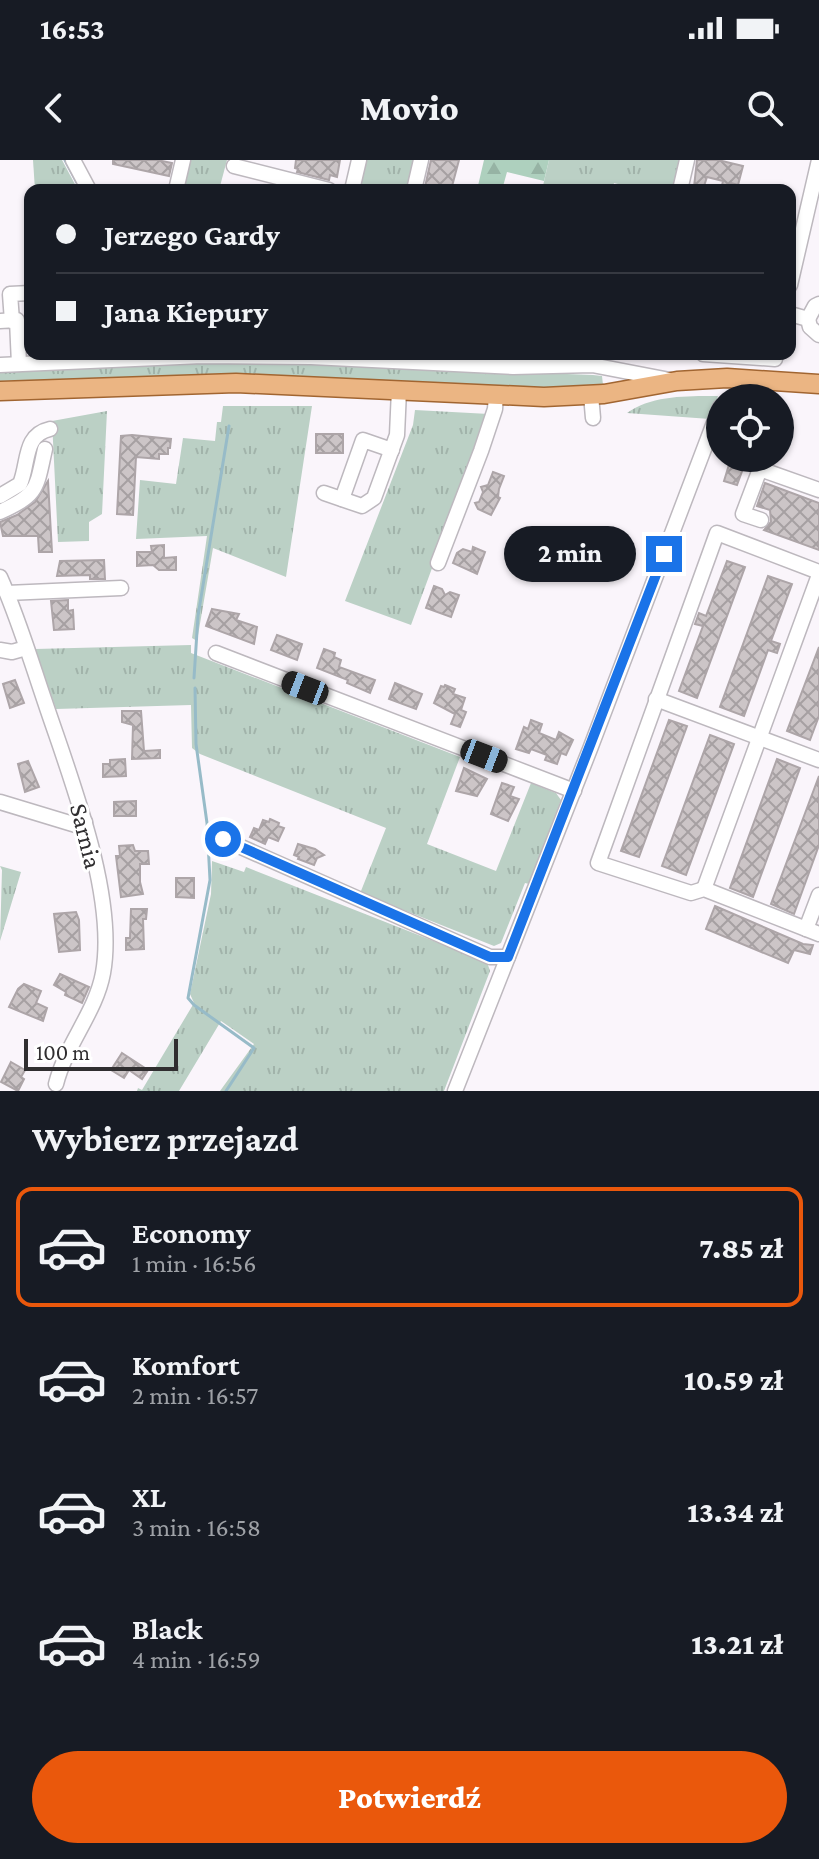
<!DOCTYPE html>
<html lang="pl">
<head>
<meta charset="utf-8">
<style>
	:root { --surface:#171b24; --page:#242831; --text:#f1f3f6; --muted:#9ea1a6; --line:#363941; --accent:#ea580c }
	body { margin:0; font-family:"Crimson Pro",serif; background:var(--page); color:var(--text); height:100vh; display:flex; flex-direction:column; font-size:30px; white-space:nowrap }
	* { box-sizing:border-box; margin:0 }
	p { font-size:26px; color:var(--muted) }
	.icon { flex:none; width:44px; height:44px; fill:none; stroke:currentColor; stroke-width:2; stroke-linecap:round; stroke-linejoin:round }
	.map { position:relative; height:931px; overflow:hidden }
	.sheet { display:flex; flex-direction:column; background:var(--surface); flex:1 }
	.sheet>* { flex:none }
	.banner { position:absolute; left:24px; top:24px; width:772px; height:176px; border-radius:16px; box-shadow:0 2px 6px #0004; display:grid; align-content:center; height:176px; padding:0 32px; background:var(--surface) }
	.controls { position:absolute; left:706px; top:224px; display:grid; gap:16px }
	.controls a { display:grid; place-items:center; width:88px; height:88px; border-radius:50%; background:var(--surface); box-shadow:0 2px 6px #0004; font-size:40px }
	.scale { position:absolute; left:24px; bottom:20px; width:154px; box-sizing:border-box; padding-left:8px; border:4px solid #302e30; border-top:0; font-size:22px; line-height:28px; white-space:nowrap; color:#302e30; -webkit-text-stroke:6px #fff; paint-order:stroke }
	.end { position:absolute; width:36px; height:36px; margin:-18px; border:10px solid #1a73e8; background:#fff; box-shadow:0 0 0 4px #fff }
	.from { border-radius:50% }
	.bubble { position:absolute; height:56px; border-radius:28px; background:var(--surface); box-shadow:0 2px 6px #0004; font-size:26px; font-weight:800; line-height:56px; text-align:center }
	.car { position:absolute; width:24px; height:48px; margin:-24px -12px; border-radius:10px; box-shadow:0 0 6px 2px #0007; background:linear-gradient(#222 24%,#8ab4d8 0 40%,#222 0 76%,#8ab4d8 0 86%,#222 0) }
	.banner b { display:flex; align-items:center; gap:28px; height:76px; font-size:30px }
	.banner b+b { border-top:2px solid var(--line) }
	.banner i { width:20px; height:20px; background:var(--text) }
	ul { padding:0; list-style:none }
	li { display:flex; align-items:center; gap:24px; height:120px; margin:0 16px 12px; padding:0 16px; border:4px solid transparent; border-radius:16px }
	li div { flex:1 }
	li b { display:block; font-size:30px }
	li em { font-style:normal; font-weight:800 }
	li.on { border-color:var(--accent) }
	li>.icon { width:72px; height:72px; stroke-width:1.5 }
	h2 { padding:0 32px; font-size:36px; line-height:96px }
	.action { display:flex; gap:16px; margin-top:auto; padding:16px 32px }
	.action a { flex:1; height:92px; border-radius:48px; background:var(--accent); color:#fff; font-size:32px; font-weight:800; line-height:92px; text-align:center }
	.status { display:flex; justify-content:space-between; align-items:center; height:56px; padding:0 40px; background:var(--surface); direction:ltr }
	.status svg { height:22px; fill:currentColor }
	header { display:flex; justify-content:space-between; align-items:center; height:104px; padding:0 32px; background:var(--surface); font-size:36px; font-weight:800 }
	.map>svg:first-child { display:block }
</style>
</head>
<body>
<div class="status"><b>16:53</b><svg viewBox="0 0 49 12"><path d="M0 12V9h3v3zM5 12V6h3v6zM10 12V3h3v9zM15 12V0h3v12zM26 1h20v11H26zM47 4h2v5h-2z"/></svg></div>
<header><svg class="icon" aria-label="back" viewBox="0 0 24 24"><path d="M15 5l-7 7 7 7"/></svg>Movio<svg class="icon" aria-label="search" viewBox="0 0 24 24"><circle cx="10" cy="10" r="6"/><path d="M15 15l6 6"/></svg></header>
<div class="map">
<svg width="819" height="931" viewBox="0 0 819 931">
	<defs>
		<pattern id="grass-tufts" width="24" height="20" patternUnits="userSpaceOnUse" patternTransform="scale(2)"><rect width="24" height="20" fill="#bbd0c5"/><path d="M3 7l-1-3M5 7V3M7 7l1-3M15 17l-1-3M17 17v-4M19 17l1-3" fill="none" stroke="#a1b3aa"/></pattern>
		<pattern id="forest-firs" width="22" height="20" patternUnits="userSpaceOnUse" patternTransform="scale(2)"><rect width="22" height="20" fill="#aed0be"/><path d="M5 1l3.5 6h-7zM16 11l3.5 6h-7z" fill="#96b3a4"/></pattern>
		<pattern id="building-cross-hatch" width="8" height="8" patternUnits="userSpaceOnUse" patternTransform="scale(2)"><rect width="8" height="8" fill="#ccc5c7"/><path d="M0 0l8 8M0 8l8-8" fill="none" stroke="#a6a0a2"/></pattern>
	</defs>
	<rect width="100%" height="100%" fill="#faf5fb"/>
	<g fill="url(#grass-tufts)">
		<polygon points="33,0 62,0 78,30 35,30"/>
		<polygon points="188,0 227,0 219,30 181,30"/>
		<polygon points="364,0 415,0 408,30 357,30"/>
		<polygon points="549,0 680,0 673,30 641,30 614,23 612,30 542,30"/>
		<polygon points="256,202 593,215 602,216 603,225 570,228 570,226 568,229 36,220 0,221 0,211"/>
		<path d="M718,236L710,259L627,253C651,235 689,236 718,236Z"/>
		<polygon points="223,246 312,246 286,417 213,388 197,481 192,478 207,376 136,379 140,320 176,324 183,278 215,281 217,262 221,262"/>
		<polygon points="415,250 489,254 411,465 345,441 413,265"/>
		<polygon points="107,251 102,354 89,362 89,381 58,382 52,261"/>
		<polygon points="191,485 191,493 460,597 427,684 496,711 531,623 556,633 561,640 529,724 525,723 501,783 494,786 401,749 399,753 359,736 386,668 200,594 192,588 191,545 56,549 35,489"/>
		<polygon points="212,701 244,712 246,707 487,802 490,811 444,931 220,931 254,884 221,861 179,931 137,931 138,928 142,930 194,843 190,834 211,734"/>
		<polygon points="0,706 21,712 0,781 2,710"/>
	</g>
	<polygon fill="url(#forest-firs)" points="484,0 549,0 544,21 507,12 502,30 477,30"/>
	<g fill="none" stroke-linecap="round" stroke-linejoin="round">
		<g stroke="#97bbc8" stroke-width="3">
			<polyline points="65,0 81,30"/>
			<polyline points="194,518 198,456 229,266"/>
			<polyline points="195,528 196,584 207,663 210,720 188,838 194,845 254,888 226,931"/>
		</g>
	</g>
	<g fill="url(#building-cross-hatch)" stroke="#ada5a8" stroke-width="2">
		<polygon points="113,0 157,0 172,3 169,16 113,4"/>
		<polygon points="296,0 340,0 337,17 330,15 329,20 297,12 298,9 295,8"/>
		<polygon points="431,0 459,0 451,30 432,30 425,27"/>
		<polygon points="697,0 718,0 743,6 738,25 731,23 730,30 721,30 723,21 707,17 703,29 694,27"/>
		<rect x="316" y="274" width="27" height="19"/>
		<polygon points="132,275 171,279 170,288 168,288 168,294 159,294 159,299 136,297 133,355 117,354 121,276"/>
		<polygon points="731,298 745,303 737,325 724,321"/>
		<polygon points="493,312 504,316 499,329 498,337 500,338 491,355 478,349 475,343 479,342 483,332 481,327 488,325"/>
		<polygon points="48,321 52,392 39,392 38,376 3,376 0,362 17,355 35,342"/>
		<polygon points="765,323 819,343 819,390 764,370 771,362 770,350 757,346"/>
		<polygon points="164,385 164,398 176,397 176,410 159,410 153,405 137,406 137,392 152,392 151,386"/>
		<polygon points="473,387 485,392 477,414 453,403 457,393 463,389 472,392"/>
		<polygon points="104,400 105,419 90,419 90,415 57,416 60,401"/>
		<polygon points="727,401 745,407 697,538 679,531 703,466 695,464 699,453 706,456"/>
		<polygon points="768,416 792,424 771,481 780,484 777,493 768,490 744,556 720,547"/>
		<polygon points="434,426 442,429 445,435 450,432 459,435 451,457 426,448"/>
		<polygon points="68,440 68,451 73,450 74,469 54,470 51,441"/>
		<polygon points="212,449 239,454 236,460 257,467 254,484 206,466"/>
		<polygon points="277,475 302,484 297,500 271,490"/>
		<polygon points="819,487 819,556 810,580 787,571"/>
		<polygon points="324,489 335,493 334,497 341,500 339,507 375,520 370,533 347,523 348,520 317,508"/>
		<polygon points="15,520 24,543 10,548 3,524"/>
		<polygon points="395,523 422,534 416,549 389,539"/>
		<polygon points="445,525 455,529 453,534 465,538 461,550 466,552 460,567 451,564 455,554 434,543 441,526 444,527"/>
		<polygon points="122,551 141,551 144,591 160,590 160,598 132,599 133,565 122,562"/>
		<polygon points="531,560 542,564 539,573 556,580 559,572 573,580 566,595 561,593 557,604 545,600 547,595 531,589 529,593 516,589 524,567 528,569"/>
		<polygon points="669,560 687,566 639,697 621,691"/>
		<polygon points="710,575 734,584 686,715 662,706"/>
		<polygon points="125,599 126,616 103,617 103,604 110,604 110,600"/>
		<polygon points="777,599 800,608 753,737 730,728"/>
		<polygon points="28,601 39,627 25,632 18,604"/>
		<polygon points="464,608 487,619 477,636 456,631"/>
		<polygon points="819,616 819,685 794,754 771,744"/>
		<polygon points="502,623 514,627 510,636 519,639 508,661 491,654"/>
		<polygon points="136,641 136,656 114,656 114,642"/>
		<polygon points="270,659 279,663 278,666 284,668 278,681 268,677 265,684 250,677 254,668 259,670 263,660 269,662"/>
		<polygon points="298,684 315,689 324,695 317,698 314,705 298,699 299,697 294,695"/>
		<polygon points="133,685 135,691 148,691 149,704 140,704 140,722 143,734 121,737 116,696 120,696 119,686"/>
		<polygon points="176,718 194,718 194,738 176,737"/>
		<polygon points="715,746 803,784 813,785 810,794 794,790 788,803 706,769"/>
		<polygon points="131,749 147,749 146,759 143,759 144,789 126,790 126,778 130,778"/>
		<polygon points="76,752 79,760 80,790 59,792 54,754"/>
		<polygon points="60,814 89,827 82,843 65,835 66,832 54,825"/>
		<polygon points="24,824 41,831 36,843 47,848 43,861 9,847 18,829"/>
		<polygon points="122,893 148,910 142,919 129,910 124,918 111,910"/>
		<polygon points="11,902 25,910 21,917 24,919 18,931 1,922"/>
	</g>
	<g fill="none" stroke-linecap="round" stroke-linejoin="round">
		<defs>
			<g id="minor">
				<polyline points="73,0 89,30"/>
				<polyline points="234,6 329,30"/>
				<polyline points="176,30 183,0"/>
				<polyline points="352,30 359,0"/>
				<polyline points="414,30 421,0"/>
				<polyline points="680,30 687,0"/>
				<polyline points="790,125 819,0"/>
				<polyline points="790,154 808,159 810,167 819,175"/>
				<polyline points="808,159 815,146 819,144"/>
				<polyline points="0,161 17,160 19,204"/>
				<polyline points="12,161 10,134 30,133"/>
				<polyline points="703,194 775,199"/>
				<polyline points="0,205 202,196 311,197 513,207 592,205 670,220"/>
				<polyline points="591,235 593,258"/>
				<polyline points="324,333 362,346 374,338 397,275 399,230"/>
				<path d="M0,336L20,324C29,303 23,275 50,269"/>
				<polyline points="342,339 363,280 392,290"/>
				<path d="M0,352C39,334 36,329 45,289"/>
				<polyline points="761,360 743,354 760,309 819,330"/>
				<polyline points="438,403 481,291 495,249 496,235"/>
				<polyline points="819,412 717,373 598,703 691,733 704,729 819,774"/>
				<path d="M0,417C18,457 31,501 45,542C70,617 117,735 103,813C96,852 66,884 56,924"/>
				<polyline points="7,433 121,428"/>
				<polyline points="0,490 12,492 26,488"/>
				<polyline points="216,493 574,631"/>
				<polyline points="656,539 819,600"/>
				<polyline points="0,642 76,665 85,662"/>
				<polyline points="223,679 490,797 508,797"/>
				<polyline points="704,729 819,415"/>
				<polyline points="806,769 819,735"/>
				<polyline points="455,931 590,589 720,247"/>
			</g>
			<polyline id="major" points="0,231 236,223 544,237 604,234 677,221 727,218 819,224"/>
		</defs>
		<use href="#minor" stroke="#bdb8be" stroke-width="17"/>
		<use href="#major" stroke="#a16531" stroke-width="21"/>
		<use href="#minor" stroke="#fff" stroke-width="14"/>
		<use href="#major" stroke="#ebb583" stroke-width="18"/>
	</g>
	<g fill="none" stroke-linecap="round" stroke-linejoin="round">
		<polyline stroke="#1a73e8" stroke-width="10" points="223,679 490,797 508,797 664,394"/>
	</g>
	<g text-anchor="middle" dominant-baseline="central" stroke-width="6" stroke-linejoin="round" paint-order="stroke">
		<g font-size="26" fill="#302e30" stroke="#fff">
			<text transform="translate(86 676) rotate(76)">Sarnia</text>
		</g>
	</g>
</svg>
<div class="controls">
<a><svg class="icon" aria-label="locate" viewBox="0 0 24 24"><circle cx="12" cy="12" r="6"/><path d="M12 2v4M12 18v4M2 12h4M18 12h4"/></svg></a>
</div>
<div class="scale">100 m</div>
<i class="end from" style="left:223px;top:679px"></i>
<i class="end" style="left:664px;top:394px"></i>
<div class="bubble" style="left:504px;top:366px;width:132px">2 min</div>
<i class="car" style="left:305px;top:528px;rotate:291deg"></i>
<i class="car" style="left:484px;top:596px;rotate:111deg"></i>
<div class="banner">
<b><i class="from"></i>Jerzego Gardy</b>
<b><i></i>Jana Kiepury</b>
</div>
</div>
<section class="sheet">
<h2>Wybierz przejazd</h2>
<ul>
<li class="on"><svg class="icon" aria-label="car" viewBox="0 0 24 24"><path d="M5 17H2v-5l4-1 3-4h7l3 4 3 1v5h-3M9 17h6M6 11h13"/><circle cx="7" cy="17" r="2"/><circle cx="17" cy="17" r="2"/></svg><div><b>Economy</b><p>1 min · 16:56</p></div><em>7.85 zł</em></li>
<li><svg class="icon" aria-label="car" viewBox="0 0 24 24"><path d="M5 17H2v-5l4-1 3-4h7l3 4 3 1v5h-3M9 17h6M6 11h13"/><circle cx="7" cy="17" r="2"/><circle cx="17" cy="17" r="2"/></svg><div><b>Komfort</b><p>2 min · 16:57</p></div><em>10.59 zł</em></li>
<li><svg class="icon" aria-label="car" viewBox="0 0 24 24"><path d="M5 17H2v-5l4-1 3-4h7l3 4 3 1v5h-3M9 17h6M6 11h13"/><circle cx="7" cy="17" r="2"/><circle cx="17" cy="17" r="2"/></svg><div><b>XL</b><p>3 min · 16:58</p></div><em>13.34 zł</em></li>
<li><svg class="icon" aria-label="car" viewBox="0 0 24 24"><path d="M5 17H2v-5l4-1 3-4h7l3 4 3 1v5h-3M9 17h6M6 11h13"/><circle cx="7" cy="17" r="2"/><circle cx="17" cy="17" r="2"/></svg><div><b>Black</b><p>4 min · 16:59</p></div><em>13.21 zł</em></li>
</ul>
<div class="action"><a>Potwierdź</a></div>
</section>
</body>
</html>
